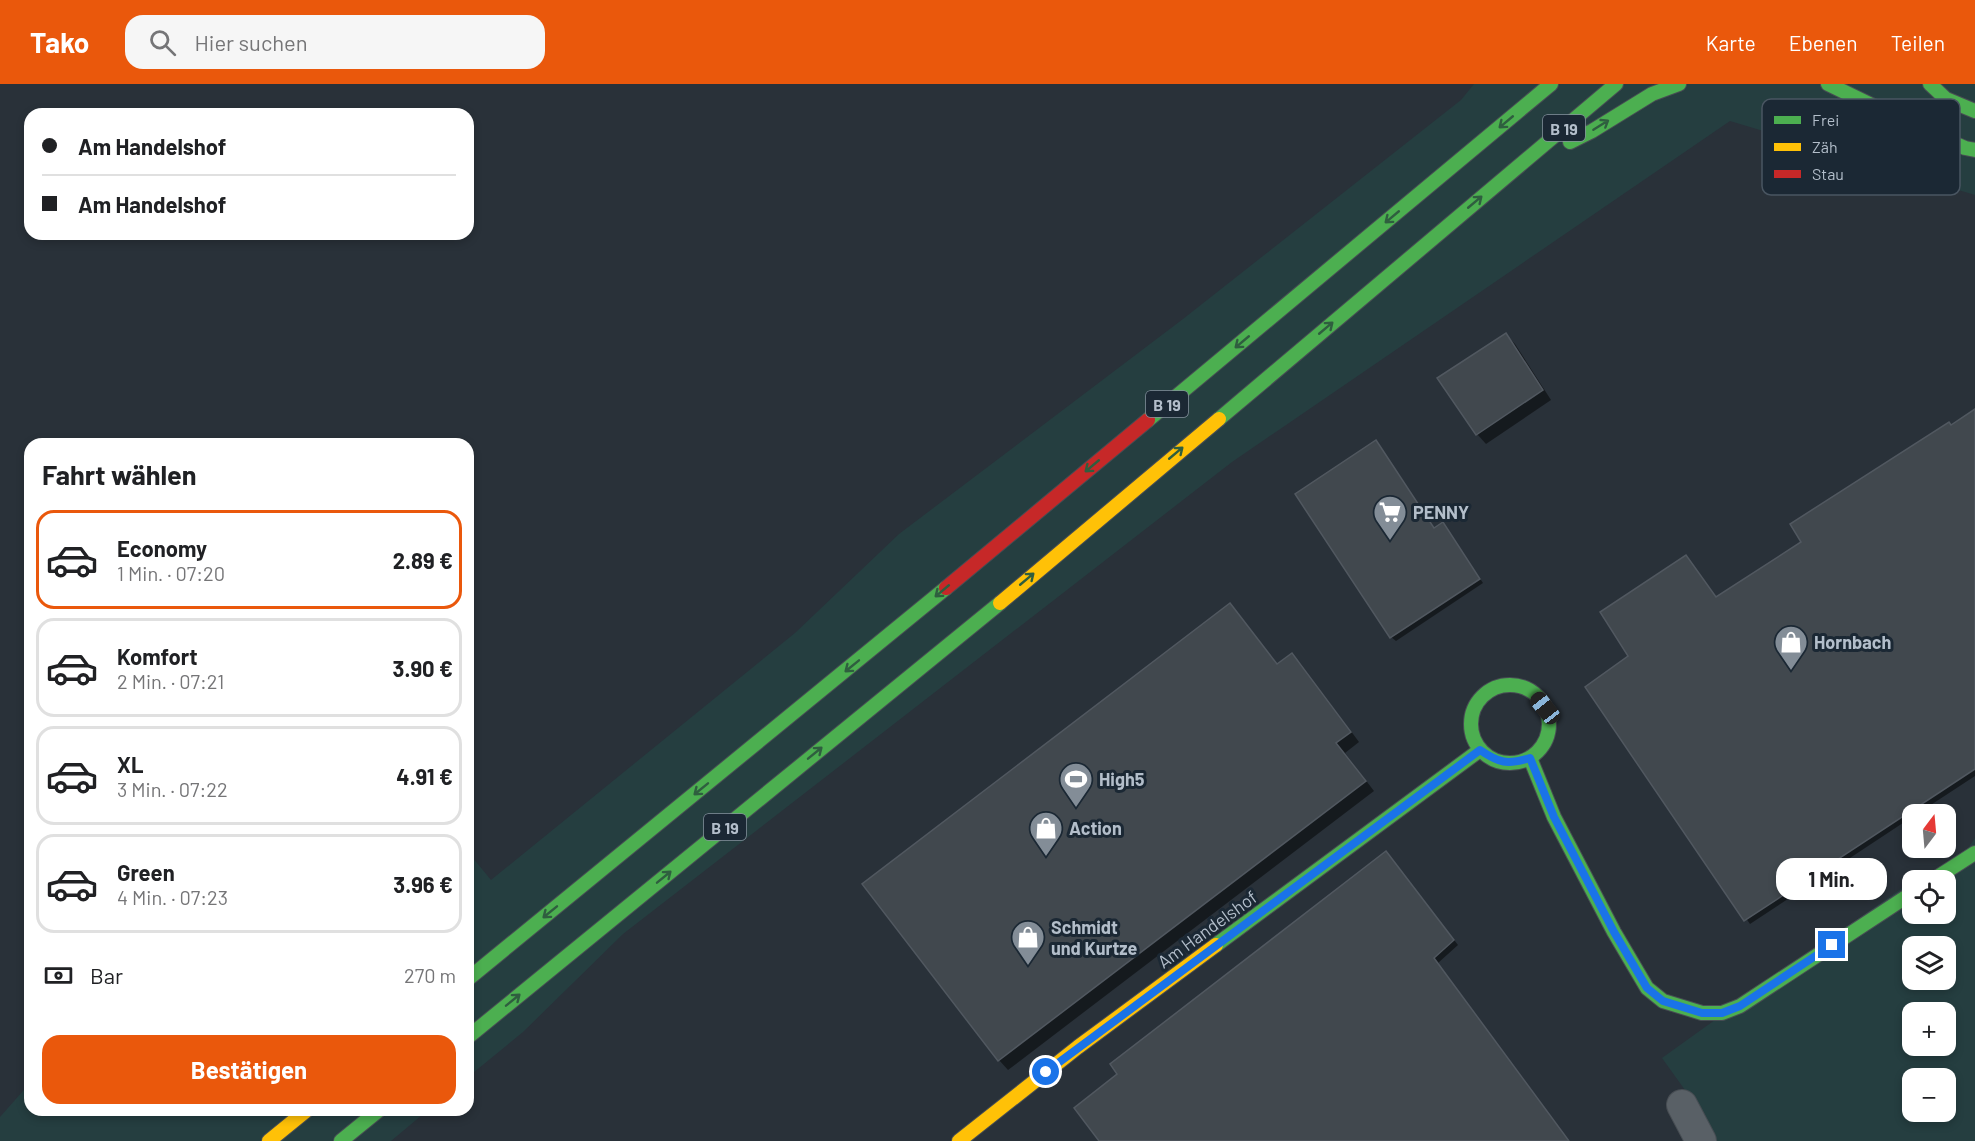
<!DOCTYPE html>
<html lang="de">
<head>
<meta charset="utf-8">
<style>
	:root { --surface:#fff; --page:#f6f6f6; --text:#202124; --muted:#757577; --line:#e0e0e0; --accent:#ea580c }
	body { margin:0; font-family:Barlow,sans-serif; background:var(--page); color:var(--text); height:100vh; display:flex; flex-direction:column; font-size:22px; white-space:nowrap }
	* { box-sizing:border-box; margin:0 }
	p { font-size:20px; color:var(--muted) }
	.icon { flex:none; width:33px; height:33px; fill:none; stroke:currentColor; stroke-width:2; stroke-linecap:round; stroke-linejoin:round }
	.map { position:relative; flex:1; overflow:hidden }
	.drawer { position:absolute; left:24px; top:354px; width:450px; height:678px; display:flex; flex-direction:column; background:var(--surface); border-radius:18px; box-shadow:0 3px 9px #0003 }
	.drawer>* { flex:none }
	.hud { position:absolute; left:24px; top:24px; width:450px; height:132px; border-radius:18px; box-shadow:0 3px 9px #0003; display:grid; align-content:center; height:132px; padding:0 18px; background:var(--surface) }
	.needle { width:39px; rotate:16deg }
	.controls { position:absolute; left:1902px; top:720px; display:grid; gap:12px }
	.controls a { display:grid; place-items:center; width:54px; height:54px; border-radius:12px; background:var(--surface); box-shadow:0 3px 9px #0003; font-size:30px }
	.end { position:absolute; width:27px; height:27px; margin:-14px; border:8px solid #1a73e8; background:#fff; box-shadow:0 0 0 3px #fff }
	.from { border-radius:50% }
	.bubble { position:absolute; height:42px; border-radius:18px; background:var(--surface); box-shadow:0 3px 9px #0003; font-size:20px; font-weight:700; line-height:42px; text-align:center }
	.car { position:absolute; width:18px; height:36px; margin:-18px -9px; border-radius:8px; box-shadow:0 0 4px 2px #0007; background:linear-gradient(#222 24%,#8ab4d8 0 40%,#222 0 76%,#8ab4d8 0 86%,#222 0) }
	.hud b { display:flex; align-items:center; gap:21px; height:57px; font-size:22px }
	.hud b+b { border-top:2px solid var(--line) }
	.hud i { width:15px; height:15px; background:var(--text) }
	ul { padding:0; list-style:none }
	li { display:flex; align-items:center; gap:18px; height:99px; margin:0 12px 9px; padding:0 6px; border:3px solid var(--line); border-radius:18px }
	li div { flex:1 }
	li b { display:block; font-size:22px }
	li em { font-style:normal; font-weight:700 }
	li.active { border-color:var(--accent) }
	li>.icon { width:54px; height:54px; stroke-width:1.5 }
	h2 { padding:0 18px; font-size:27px; line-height:72px }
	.pay { display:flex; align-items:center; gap:15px; height:66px; padding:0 18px; font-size:22px }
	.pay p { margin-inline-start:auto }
	.primary-button { display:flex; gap:12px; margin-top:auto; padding:12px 18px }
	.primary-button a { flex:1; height:69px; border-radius:18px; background:var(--accent); color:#fff; font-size:24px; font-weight:700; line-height:69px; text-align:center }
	header { display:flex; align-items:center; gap:36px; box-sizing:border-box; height:84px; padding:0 30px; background:var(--accent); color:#fff }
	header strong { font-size:28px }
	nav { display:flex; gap:33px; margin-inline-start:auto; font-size:21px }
	.search { width:420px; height:54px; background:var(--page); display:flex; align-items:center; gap:15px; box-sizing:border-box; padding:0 21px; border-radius:18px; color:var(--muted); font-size:22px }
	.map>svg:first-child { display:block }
</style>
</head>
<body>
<header>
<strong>Tako</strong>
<div class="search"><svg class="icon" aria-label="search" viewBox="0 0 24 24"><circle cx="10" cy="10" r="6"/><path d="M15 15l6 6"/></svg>Hier suchen</div>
<nav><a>Karte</a><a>Ebenen</a><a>Teilen</a></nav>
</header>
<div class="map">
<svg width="1975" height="1057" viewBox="0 0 1975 1057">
	<rect width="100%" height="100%" fill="#293139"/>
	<g fill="#253e40" fill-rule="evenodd">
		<polygon points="1474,0 1975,0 1975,111 1730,37 1232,378 623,850 523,948 468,993 468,768 491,796 795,549 899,450 1183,235 1461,16"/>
		<path d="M1975,754V1057H1716L1690,1013L1662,974L1765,900L1912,797V830H1946V796ZM1912,862H1946V896H1912ZM1912,928H1946V962H1912ZM1912,994H1946V1028H1912Z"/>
		<polygon points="30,999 30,1026 428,1026 391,1057 0,1057 0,1033"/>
	</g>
	<g fill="#0007">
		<polygon points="1506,251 1515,260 1551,316 1486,360 1477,350"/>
		<polygon points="1975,327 1975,692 1917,730 1912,730 1912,733 1750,840 1587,603 1630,573 1686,473 1716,514 1803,459 1951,342"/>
		<polygon points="1376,358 1435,445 1447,445 1483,499 1396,557 1391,553"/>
		<polygon points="1230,521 1278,581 1292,571 1301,580 1359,658 1345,669 1374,707 1008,986 999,976 864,800"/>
		<polygon points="1390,773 1458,861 1438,879 1569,1057 1101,1057"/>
	</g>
	<g fill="#41484e" stroke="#515860" stroke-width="1.5">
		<polygon points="1506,249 1543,306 1476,351 1437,294"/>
		<polygon points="1975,325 1975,685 1744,837 1585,603 1628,572 1600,528 1686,471 1716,513 1801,458 1790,440 1949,338 1951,341"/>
		<polygon points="1376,356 1434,444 1443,438 1480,495 1390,554 1295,410"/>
		<polygon points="1230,519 1277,580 1292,569 1351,648 1336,659 1366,697 998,977 862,800"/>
		<polygon points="1386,767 1454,856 1434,874 1569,1057 1099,1057 1074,1024 1117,990 1110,980"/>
	</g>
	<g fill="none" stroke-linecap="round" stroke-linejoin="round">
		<defs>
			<polyline id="street" points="1682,1021 1701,1057"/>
			<g id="fast">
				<polyline points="1828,0 1919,44 1965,64 1975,66"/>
				<polyline points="1930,0 1946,15 1975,27"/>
				<polyline points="1570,58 1592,47 1652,10 1679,0"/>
				<polyline points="1219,335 1616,0"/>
				<polyline points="1148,336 1551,0"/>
				<circle cx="1510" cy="640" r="39"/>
				<polyline points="1530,674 1554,733 1614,848 1647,904 1663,917 1702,929 1722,929 1740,922 1912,809"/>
				<polyline points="1933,796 1975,769"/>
				<polyline points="1216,861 1480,666"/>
				<polyline points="468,895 946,504"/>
				<polyline points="468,953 1000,519"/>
				<polyline points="341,1057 379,1026"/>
			</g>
			<g id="slow">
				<polyline points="1000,519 1219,335"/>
				<polyline points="269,1057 307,1026"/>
				<polyline points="959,1057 1078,963 1216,861"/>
			</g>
			<polyline id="jam" points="946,504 1148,336"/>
		</defs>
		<use href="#street" stroke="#474d53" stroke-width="32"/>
		<use href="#fast" stroke="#474d53" stroke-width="16"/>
		<use href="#slow" stroke="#474d53" stroke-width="16"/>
		<use href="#jam" stroke="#474d53" stroke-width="16"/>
		<use href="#street" stroke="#596066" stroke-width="30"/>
		<use href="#fast" stroke="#4caf50" stroke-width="14"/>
		<use href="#slow" stroke="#ffc107" stroke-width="14"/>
		<use href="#jam" stroke="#c62828" stroke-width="14"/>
	</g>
	<defs><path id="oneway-shaft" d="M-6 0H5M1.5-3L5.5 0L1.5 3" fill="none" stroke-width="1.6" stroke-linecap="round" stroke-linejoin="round" transform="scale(1.5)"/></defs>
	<g stroke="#2f5e3f">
		<use href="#oneway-shaft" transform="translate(1506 38) rotate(140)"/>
		<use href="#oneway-shaft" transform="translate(1601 41) rotate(-32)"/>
		<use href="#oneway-shaft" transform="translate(1475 118) rotate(-40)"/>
		<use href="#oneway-shaft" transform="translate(1392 133) rotate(140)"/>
		<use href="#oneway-shaft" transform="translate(1326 244) rotate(-40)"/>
		<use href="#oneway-shaft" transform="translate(1242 258) rotate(140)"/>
		<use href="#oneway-shaft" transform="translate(1176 369) rotate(-40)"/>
		<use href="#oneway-shaft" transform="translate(1092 382) rotate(140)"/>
		<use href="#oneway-shaft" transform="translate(1027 495) rotate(-40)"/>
		<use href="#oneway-shaft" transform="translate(942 507) rotate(140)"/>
		<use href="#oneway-shaft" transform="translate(852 582) rotate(141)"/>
		<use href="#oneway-shaft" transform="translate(815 669) rotate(-39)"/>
		<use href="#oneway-shaft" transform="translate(701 705) rotate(141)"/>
		<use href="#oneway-shaft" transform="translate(664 793) rotate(-39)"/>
		<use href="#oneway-shaft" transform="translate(550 828) rotate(141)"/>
		<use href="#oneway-shaft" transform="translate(513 916) rotate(-39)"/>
	</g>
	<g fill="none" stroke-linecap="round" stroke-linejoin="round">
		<path stroke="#1a73e8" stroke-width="8" d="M1046,988L1480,666C1499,679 1507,681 1530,674L1554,733L1614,848L1647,904L1663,917L1702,929H1722L1740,922L1832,861"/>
	</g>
	<defs>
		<symbol id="supermarket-pin" viewBox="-11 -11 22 30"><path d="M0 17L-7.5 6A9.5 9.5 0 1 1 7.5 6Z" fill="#838d97" stroke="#1b2834"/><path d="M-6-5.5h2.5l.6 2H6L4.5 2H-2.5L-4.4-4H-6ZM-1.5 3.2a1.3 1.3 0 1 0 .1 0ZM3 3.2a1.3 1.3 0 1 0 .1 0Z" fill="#fff"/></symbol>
		<symbol id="shop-pin" viewBox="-11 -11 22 30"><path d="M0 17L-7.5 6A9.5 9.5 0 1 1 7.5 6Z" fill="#838d97" stroke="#1b2834"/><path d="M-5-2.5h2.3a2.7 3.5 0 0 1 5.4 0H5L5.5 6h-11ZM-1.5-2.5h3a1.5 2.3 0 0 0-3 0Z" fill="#fff"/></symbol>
		<symbol id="stadium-pin" viewBox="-11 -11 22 30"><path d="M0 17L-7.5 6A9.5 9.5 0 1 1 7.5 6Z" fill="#838d97" stroke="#1b2834"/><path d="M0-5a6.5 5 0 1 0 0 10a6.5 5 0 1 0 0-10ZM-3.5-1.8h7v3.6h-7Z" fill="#fff"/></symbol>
	</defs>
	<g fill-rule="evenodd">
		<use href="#supermarket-pin" x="1371" y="409" width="38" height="52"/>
		<use href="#shop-pin" x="1772" y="539" width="38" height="52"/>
		<use href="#stadium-pin" x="1057" y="676" width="38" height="52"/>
		<use href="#shop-pin" x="1027" y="725" width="38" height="52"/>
		<use href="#shop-pin" x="1009" y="834" width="38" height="52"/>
	</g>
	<g text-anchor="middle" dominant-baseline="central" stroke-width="6" stroke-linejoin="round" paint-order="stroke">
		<g fill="#1b2834" stroke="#85919d" stroke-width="1.5">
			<rect x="1543" y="31" width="42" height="26" rx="4.5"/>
			<rect x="1146" y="307" width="42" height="26" rx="4.5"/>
			<rect x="704" y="730" width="42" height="26" rx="4.5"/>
		</g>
		<g font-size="16" font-weight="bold" fill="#b3beca">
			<text x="1564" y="44">B 19</text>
			<text x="1167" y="320">B 19</text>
			<text x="725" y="743">B 19</text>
		</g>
		<g font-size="18" font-weight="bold" fill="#b3beca" stroke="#1b2834" text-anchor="start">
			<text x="1413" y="428">PENNY</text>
			<text x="1814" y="558">Hornbach</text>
			<text x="1099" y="695">High5</text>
			<text x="1069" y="744">Action</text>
			<text x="1051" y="843">Schmidt<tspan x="1051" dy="21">und Kurtze</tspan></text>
		</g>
		<g font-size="18" fill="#b3beca" stroke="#1b2834">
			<text transform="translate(1207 845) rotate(-36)">Am Handelshof</text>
		</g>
	</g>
	<rect x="1762" y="15" width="198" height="96" rx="9" fill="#1b2834" stroke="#495561" stroke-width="1.5"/>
	<rect x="1774" y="32" width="27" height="8" fill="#4caf50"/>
	<rect x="1774" y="59" width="27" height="8" fill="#ffc107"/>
	<rect x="1774" y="86" width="27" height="8" fill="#c62828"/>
	<g font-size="16" fill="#b3beca">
		<text x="1812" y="42">Frei</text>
		<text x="1812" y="69">Zäh</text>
		<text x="1812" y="96">Stau</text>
	</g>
</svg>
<div class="controls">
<a><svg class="needle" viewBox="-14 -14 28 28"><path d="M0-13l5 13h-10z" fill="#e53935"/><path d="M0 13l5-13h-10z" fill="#757577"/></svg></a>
<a><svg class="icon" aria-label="locate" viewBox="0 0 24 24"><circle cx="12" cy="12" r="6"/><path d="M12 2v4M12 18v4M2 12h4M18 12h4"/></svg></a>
<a><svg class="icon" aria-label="layers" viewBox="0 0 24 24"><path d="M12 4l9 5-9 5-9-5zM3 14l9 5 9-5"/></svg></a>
<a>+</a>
<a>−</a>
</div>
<i class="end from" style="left:1046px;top:988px"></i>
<i class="end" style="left:1832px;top:861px"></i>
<div class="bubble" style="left:1776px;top:774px;width:111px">1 Min.</div>
<i class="car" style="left:1545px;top:624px;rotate:322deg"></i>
<div class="hud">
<b><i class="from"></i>Am Handelshof</b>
<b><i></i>Am Handelshof</b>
</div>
<section class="drawer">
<h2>Fahrt wählen</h2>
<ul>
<li class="active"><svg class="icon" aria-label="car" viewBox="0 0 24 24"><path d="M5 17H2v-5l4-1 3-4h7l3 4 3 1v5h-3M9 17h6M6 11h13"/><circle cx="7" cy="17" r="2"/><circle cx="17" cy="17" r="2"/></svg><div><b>Economy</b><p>1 Min. · 07:20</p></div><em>2.89 €</em></li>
<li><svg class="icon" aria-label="car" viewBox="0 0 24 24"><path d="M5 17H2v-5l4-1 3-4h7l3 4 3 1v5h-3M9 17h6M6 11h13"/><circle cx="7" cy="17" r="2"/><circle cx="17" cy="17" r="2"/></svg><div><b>Komfort</b><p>2 Min. · 07:21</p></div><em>3.90 €</em></li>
<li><svg class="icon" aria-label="car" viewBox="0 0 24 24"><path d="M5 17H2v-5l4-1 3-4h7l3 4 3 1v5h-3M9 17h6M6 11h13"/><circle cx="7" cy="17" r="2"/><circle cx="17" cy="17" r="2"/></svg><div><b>XL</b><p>3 Min. · 07:22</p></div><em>4.91 €</em></li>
<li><svg class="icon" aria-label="car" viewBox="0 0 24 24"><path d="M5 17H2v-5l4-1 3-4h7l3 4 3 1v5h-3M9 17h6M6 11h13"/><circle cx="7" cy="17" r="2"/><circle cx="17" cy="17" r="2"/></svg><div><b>Green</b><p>4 Min. · 07:23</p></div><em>3.96 €</em></li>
</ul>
<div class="pay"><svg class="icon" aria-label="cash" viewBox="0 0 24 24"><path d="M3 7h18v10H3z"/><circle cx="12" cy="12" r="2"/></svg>Bar<p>270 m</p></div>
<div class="primary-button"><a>Bestätigen</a></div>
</section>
</div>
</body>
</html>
